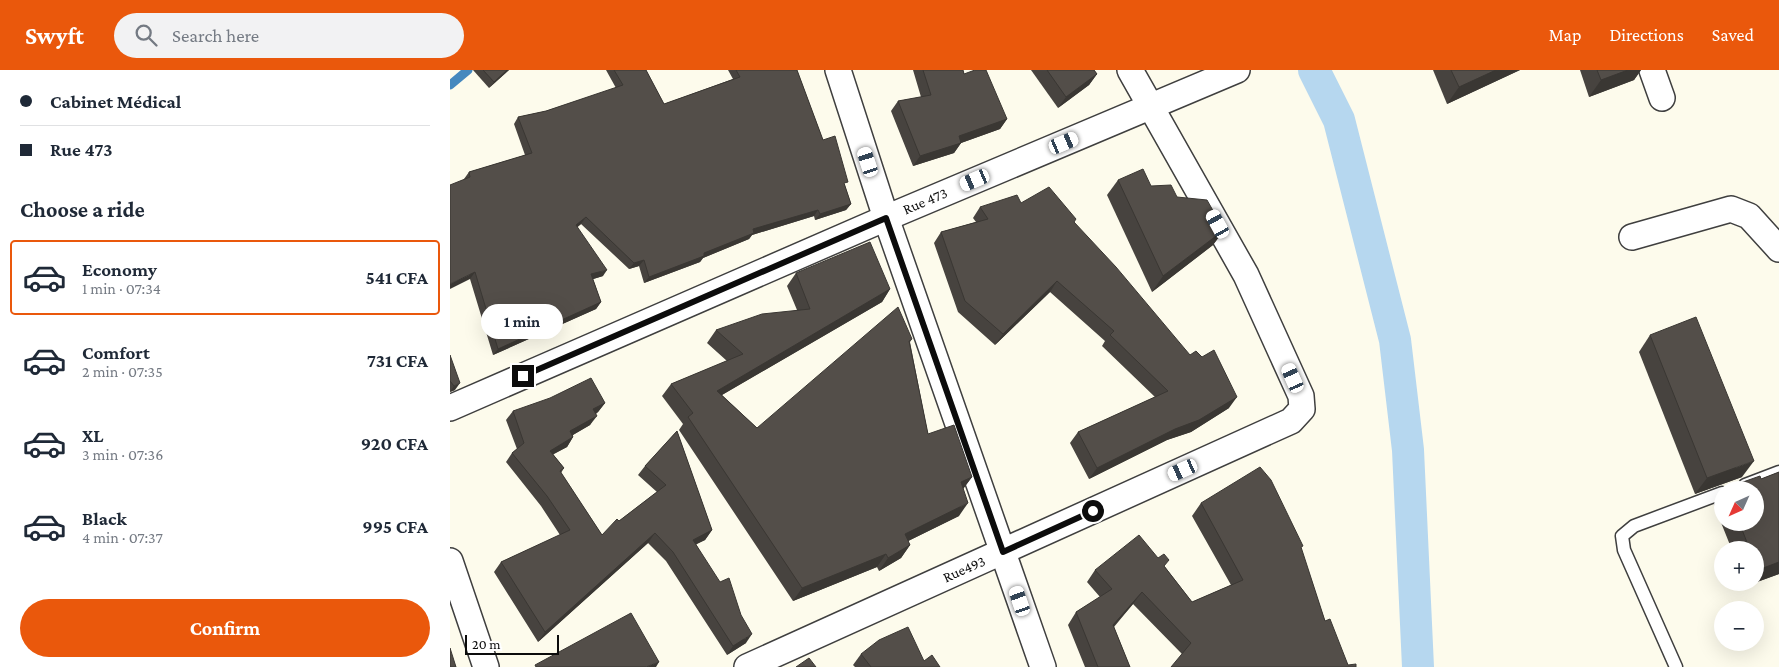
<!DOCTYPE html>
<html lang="en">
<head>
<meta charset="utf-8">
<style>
	:root { --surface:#fff; --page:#f2f2f3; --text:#1f2937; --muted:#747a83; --line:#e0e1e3; --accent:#ea580c }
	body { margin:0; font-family:"Crimson Pro",serif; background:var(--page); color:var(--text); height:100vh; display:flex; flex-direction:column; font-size:19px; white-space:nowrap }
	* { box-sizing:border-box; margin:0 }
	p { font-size:16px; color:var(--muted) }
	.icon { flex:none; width:28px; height:28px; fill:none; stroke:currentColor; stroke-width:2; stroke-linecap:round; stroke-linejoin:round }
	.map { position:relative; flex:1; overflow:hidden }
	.drawer { display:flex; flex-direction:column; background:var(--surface); width:450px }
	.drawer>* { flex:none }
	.hud { display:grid; align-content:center; height:110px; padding:0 20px; background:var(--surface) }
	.needle { width:32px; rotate:225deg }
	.buttons { position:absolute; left:1264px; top:411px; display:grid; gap:10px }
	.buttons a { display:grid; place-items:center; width:50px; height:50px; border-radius:50%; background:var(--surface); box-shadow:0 5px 20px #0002; font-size:25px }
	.scale { position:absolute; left:15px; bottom:12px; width:94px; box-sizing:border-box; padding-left:5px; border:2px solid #0c0c0c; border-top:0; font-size:14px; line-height:18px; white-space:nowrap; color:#0c0c0c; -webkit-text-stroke:4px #fff; paint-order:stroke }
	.end { position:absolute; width:22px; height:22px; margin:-11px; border:6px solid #0c0c0c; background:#fff; box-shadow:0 0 0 2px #fff }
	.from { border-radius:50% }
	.bubble { position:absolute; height:35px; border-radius:18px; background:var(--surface); box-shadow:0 5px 20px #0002; font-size:16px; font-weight:700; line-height:35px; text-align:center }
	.car { position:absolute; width:15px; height:30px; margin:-15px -8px; border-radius:6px; box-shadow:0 0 4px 1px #0007; background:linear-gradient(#fff 24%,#345 0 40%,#fff 0 76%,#345 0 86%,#fff 0) }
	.hud b { display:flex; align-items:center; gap:18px; height:48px; font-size:19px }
	.hud b+b { border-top:1px solid var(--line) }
	.hud i { width:12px; height:12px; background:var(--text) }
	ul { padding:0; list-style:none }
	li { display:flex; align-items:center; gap:15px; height:75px; margin:0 10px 8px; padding:0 10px; border:2px solid transparent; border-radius:5px }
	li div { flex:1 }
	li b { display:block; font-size:19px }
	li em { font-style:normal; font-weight:700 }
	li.active { border-color:var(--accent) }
	li>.icon { width:45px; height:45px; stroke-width:1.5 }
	h2 { padding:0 20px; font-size:22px; line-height:60px }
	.cta { display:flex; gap:10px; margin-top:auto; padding:10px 20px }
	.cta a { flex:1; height:58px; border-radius:30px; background:var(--accent); color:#fff; font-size:20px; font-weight:700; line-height:58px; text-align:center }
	header { display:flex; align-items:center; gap:30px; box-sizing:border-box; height:70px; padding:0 25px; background:var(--accent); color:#fff }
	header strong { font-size:24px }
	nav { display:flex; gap:28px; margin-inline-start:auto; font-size:18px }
	.search { width:350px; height:45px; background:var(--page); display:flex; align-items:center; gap:12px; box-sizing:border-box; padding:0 18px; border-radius:28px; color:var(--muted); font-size:19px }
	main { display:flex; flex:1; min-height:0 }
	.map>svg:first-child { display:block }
</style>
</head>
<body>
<header>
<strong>Swyft</strong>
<div class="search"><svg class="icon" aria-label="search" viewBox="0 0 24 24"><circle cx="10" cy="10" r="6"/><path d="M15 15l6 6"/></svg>Search here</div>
<nav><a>Map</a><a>Directions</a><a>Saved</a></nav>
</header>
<main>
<section class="drawer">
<div class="hud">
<b><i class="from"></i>Cabinet Médical</b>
<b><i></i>Rue 473</b>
</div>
<h2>Choose a ride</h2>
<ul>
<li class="active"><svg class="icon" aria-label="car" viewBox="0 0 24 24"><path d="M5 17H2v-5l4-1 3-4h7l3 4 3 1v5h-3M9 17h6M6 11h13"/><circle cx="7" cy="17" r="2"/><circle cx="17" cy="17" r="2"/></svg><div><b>Economy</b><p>1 min · 07:34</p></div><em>541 CFA</em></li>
<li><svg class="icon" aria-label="car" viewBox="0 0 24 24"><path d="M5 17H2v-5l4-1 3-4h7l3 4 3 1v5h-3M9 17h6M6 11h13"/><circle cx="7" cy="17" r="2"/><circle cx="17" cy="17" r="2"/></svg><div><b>Comfort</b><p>2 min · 07:35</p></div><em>731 CFA</em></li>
<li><svg class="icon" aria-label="car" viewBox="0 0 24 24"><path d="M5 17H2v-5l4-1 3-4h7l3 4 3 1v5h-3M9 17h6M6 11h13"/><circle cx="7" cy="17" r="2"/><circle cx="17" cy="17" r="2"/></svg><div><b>XL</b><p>3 min · 07:36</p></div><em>920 CFA</em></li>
<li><svg class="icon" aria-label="car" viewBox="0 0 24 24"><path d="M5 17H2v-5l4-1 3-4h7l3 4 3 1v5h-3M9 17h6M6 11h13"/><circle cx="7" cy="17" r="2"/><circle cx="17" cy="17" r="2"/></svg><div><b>Black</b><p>4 min · 07:37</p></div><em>995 CFA</em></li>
</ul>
<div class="cta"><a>Confirm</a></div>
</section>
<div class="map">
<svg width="1329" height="597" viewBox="0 0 1329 597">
	<rect width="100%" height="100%" fill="#fdfbec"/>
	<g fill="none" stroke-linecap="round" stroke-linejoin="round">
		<polyline stroke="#4588be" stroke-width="9" points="0,15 18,0"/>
		<polyline stroke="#b6d7ef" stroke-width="32" points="864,0 889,50 945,270 958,380 968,597"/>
		<defs>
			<g id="lane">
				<polyline points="1295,415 1329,402"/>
				<polyline points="1226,597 1174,480 1172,466 1184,456 1272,423"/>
			</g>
			<g id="street">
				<polyline points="388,0 436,148 593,597"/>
				<polyline points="1202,0 1212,28"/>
				<polyline points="1182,167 1281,139 1299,146 1329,179"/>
				<polyline points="0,338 436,148 787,0"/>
				<polyline points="0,491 36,597"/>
				<polyline points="297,597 841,351 852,339 851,326 796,205 680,0"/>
			</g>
		</defs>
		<use href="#lane" stroke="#3f3f3f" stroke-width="15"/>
		<use href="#street" stroke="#3f3f3f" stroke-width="28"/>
		<use href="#lane" stroke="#fff" stroke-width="12"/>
		<use href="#street" stroke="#fff" stroke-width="25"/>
	</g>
	<g fill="#47433f">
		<polygon points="23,0 59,0 39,18"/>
		<polygon points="156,0 196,0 214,34 283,9 278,0 347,0 373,70 395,116 401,134 396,140 365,150 364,146 302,165 299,169 253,188 250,192 194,213 189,196 179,199 131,154 127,157 153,206 143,209 151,232 146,239 43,285 20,209 14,109 19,102 75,85 64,54 68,47 96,41 166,18"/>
		<polygon points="463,0 513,0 514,4 557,49 550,59 511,73 504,83 463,96 441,41 448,31 471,27"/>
		<polygon points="581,0 644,0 647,4 639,15 608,38"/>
		<polygon points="983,0 1070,0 997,34"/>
		<polygon points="1130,0 1191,0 1184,10 1139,27"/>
		<polygon points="668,110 701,116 727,127 774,160 763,175 702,222 657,125"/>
		<polygon points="571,133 624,153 779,338 741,362 717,370 639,409 620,373 628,362 705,327 652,276 655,271 600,222 545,275 508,242 484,173 491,162 526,152 523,148 530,137"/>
		<polygon points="346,203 440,219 432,232 272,325 307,358 462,269 460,272 478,364 522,407 513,419 509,446 458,471 460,475 451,488 429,501 427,497 343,531 229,360 233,354 212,326 221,314 277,291 257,273 266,260 347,240 337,216"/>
		<polygon points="1200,265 1292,407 1245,424 1189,282"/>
		<polygon points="0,285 5,320 0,322"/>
		<polygon points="155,333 148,342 146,344 140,355 123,365 123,367 117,377 103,384 114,398 111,403 152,465 169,451 207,422 188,405 195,396 227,361 262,460 255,470 246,474 296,573 277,585 216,491 198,473 88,572 44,502 51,492 110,465 91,436 56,392 62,383 67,379 56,350 63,341"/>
		<polygon points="1329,402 1329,504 1296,516 1294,512 1305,512 1305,480 1282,480 1264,435 1272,423 1272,452 1305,452 1305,420 1274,420 1276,418 1311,409"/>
		<polygon points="751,433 851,479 875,551 898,595 906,597 732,584 683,534 664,557 680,597 635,597 618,555 626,542 650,527 637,512 645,500 715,497 742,532 781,515 742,446"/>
		<polygon points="411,584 474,591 490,597 405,597 403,595"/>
	</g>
	<g fill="#3a3733">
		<polygon points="57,0 59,0 39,18 44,12"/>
		<polygon points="1046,0 1070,0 997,34 1009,17"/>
		<polygon points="1178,0 1191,0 1184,10 1139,27 1151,10"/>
		<polygon points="647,4 639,15 608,38 616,27"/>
		<polygon points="557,49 550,59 511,73 504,83 463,96 470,86 509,66"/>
		<polygon points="401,134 396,140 365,150 370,144"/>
		<polygon points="368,140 364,146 302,165 299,169 253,188 250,192 194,213 199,207 254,183 303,159"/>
		<polygon points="136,147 131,154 122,162 126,155"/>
		<polygon points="774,160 763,175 702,222 713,206"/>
		<polygon points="194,190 189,196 179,199 184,193"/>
		<polygon points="157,200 153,206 137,211 141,204"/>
		<polygon points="25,202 20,209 0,219 0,214"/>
		<polygon points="607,211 600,222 545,275 553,264"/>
		<polygon points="440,219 432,232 258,333 267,321"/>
		<polygon points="151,232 146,239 43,285 48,279"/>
		<polygon points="10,313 5,320 0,322 4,316"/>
		<polygon points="787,327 779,338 741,362 717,370 639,409 647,398"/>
		<polygon points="155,333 148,342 137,348 143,339"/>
		<polygon points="147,346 140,355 114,370 120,361"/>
		<polygon points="123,367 117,377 93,390 100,381"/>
		<polygon points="1304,391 1292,407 1245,424 1257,408"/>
		<polygon points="522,407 513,419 511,412"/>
		<polygon points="518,433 509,446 446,477 455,464"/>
		<polygon points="262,460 255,470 237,479 243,470"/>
		<polygon points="205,463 198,473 88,572 95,562"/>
		<polygon points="460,475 451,488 429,501 438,488"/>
		<polygon points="436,484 427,497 343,531 352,518"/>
		<polygon points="1329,492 1329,504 1296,516 1299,512 1305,512 1305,504 1308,500"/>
		<polygon points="692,522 683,534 654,567 663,555"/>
		<polygon points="302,564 296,573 277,585 283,576"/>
		<polygon points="209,592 206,597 196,597"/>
	</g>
	<g fill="#534e49" stroke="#3a3733">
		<polygon points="33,0 57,0 44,12"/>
		<polygon points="164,0 196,0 214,34 290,7 286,0 347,0 373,70 385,66 398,112 394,113 401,134 370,144 368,140 303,159 304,163 254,183 254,186 199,207 194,190 184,193 136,147 126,155 157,200 141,204 151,232 48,279 25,202 0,214 0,115 20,107 19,102 82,83 68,47 96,41 173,15"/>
		<polygon points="473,0 513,0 514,4 525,0 536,0 557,49 509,66 511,73 470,86 448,31 481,25"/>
		<polygon points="597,0 644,0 647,4 616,27"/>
		<polygon points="1001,0 1046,0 1009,17"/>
		<polygon points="1147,0 1178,0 1151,10"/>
		<polygon points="693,99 701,116 721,115 727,127 757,130 774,160 713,206 668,110"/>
		<polygon points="599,117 626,149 624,152 666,197 740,285 746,281 752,287 764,280 787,327 749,350 725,359 647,398 628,362 718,321 660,265 664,261 607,211 553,264 515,231 491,162 538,149 530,137 567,125 571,133"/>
		<polygon points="420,172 440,219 267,321 307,358 448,237 462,269 459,271 478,364 504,355 522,407 511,412 518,433 455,464 460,475 438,488 436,484 352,518 238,347 243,343 221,314 293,284 266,260 312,244 360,239 346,203"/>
		<polygon points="1246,247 1304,391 1257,408 1200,265"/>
		<polygon points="0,285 10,313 4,316 0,311"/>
		<polygon points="141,308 155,333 143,339 147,346 120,361 123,367 100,381 114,398 110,401 152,465 167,449 169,451 216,415 195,396 227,361 262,460 243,470 270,512 279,508 291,545 302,564 283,576 223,482 205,463 95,562 51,492 120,460 97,426 62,383 74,373 63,341 100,328"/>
		<polygon points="810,397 821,410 853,476 851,477 875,551 880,549 898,595 906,594 906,597 721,597 741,573 692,522 663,555 680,597 648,597 626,542 662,519 645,500 689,465 708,488 714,484 719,490 714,496 742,532 793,510 751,433"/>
		<polygon points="1329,402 1329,492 1308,500 1305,493 1305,480 1300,480 1289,452 1305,452 1305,420 1277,420 1276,418 1310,406 1311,409"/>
		<polygon points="181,543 209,592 196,597 86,597 85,595"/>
		<polygon points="458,557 474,591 482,585 490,597 421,597 411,584 429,570"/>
		<polygon points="0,578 6,597 0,597"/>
		<polygon points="359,588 366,597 346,597"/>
	</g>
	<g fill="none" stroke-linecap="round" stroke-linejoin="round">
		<polyline stroke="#0c0c0c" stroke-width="6" points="73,306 436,148 553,482 643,441"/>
	</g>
	<g text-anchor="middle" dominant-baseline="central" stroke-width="5" stroke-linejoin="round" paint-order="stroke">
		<g font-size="15" fill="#0c0c0c" stroke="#fff">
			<text transform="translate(475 131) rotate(-23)">Rue 473</text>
			<text transform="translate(514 499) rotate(-24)">Rue493</text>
		</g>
	</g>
</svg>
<div class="buttons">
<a><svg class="needle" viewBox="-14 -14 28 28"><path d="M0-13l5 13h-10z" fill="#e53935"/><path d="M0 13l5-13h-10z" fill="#747a83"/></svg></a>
<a>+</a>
<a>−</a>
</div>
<div class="scale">20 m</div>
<i class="end from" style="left:643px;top:441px"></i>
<i class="end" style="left:73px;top:306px"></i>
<div class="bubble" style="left:31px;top:234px;width:82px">1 min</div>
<i class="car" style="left:614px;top:73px;rotate:67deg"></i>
<i class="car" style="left:418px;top:92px;rotate:342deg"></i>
<i class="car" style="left:525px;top:110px;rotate:247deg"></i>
<i class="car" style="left:768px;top:154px;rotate:331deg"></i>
<i class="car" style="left:843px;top:308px;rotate:336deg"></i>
<i class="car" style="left:733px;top:400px;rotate:246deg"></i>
<i class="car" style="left:570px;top:531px;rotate:341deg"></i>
</div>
</main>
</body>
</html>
